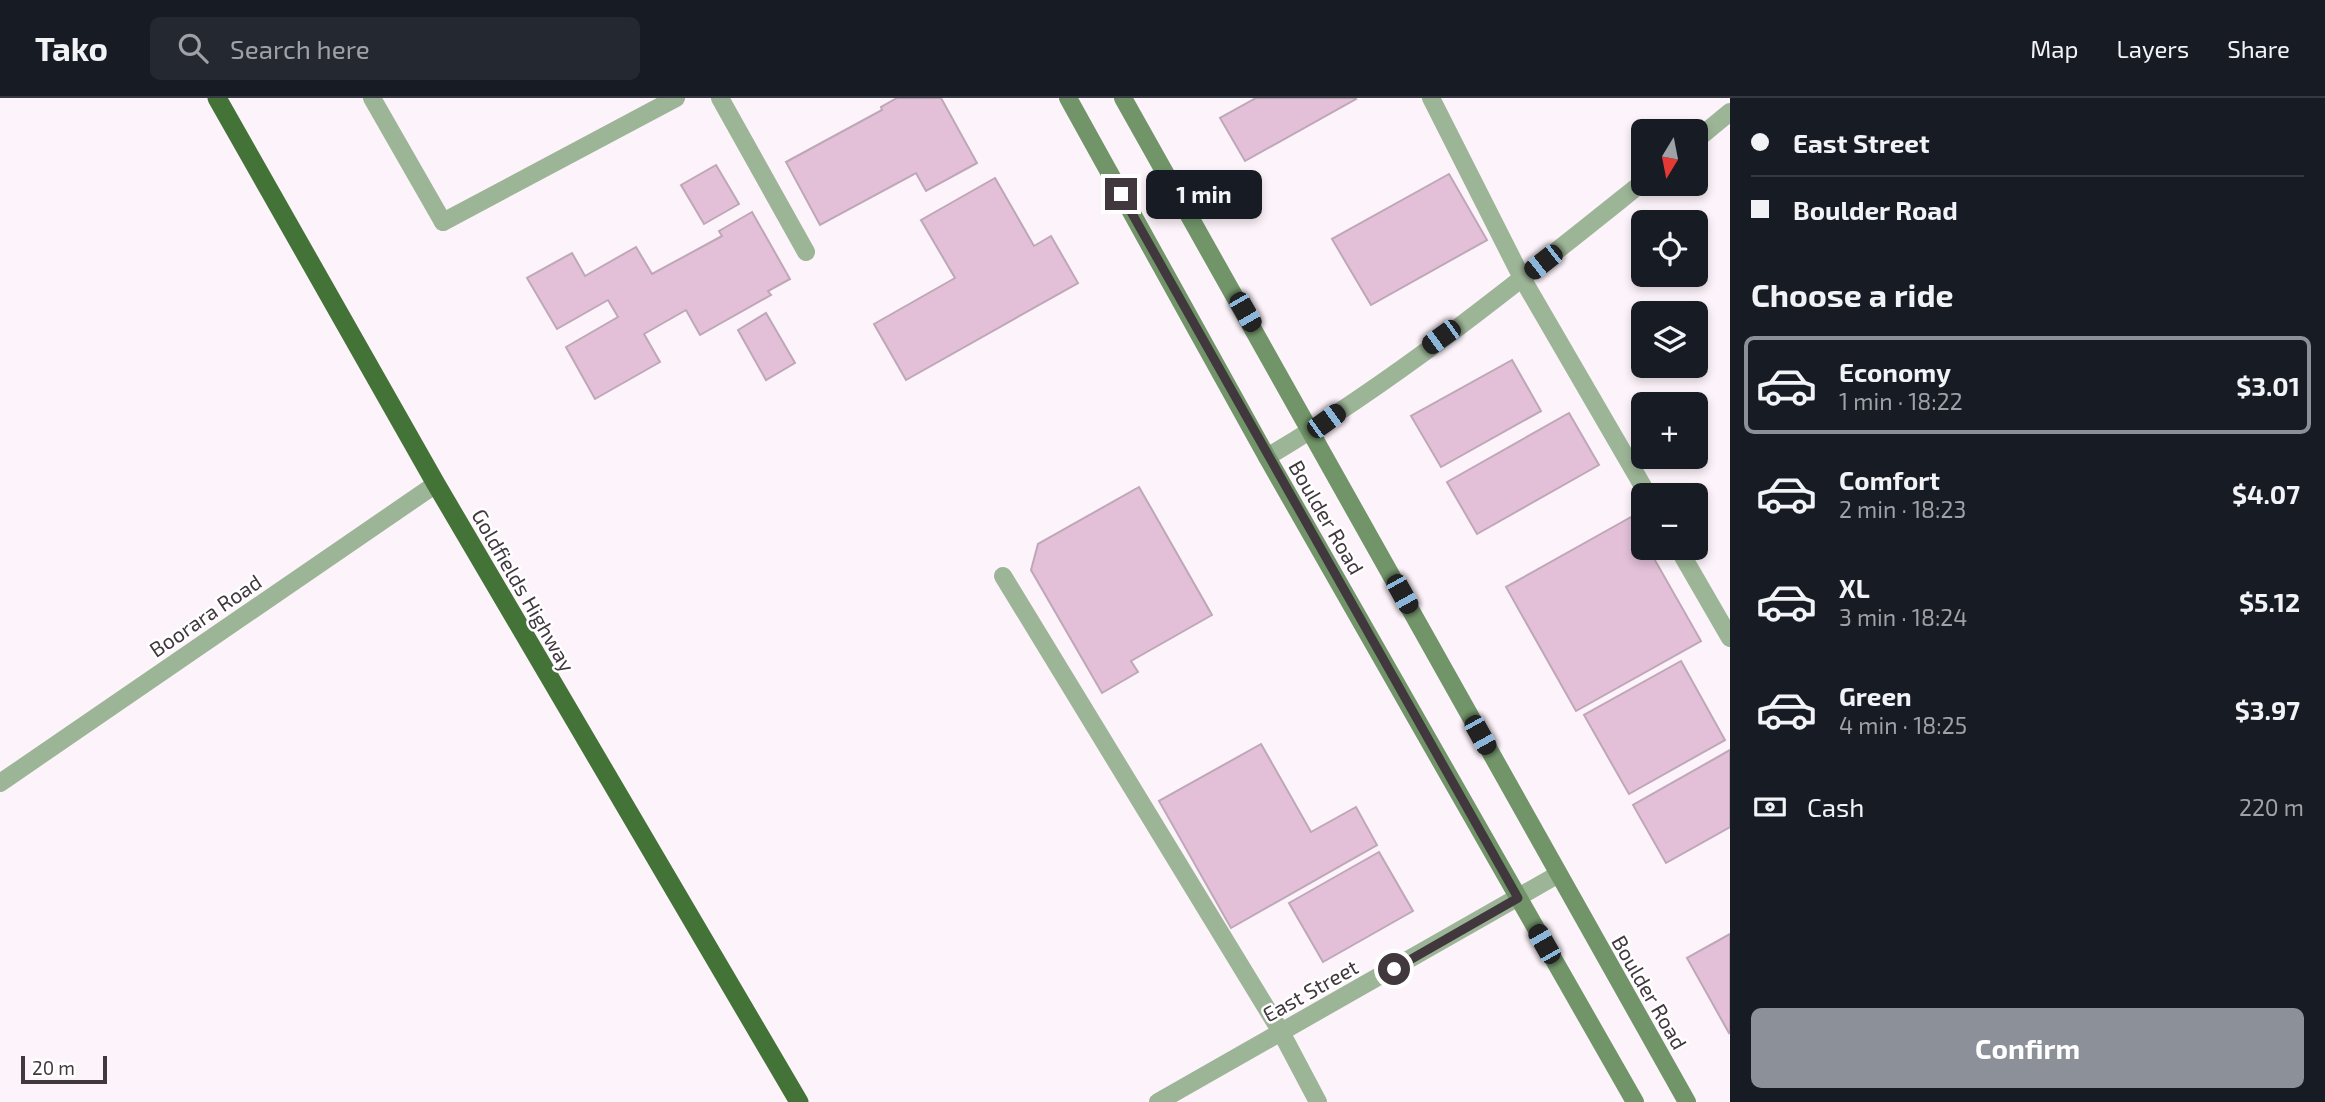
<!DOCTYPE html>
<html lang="en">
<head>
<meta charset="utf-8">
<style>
	:root { --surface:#171b24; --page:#242831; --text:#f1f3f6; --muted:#9ea1a6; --line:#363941; --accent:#8c9099 }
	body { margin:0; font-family:"Exo 2",sans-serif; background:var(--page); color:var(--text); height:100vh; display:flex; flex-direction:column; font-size:26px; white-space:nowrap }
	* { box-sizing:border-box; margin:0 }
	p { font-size:23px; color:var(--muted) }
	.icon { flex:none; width:38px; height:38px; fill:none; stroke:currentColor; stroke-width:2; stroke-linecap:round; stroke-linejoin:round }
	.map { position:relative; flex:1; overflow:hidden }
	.drawer { display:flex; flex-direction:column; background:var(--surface); width:595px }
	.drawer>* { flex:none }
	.top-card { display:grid; align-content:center; height:154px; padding:0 21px; background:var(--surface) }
	.needle { width:46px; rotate:190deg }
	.tools { position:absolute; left:1631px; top:21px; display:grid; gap:14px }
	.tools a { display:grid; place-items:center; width:77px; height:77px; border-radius:10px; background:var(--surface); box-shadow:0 4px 10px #0003; font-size:35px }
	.scale { position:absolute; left:21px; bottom:18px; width:86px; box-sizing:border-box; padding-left:7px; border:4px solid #41383e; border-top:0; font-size:19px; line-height:24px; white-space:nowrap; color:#41383e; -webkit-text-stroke:5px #fff; paint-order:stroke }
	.end { position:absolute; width:32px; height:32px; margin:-16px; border:9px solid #41383e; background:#fff; box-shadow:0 0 0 4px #fff }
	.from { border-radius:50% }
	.bubble { position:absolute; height:49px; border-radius:10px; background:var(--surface); box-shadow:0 4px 10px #0003; font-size:23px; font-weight:700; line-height:49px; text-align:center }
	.car { position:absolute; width:21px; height:42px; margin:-21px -10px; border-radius:9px; box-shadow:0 0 5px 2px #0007; background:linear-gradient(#222 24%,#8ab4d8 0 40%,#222 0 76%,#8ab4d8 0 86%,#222 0) }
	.top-card b { display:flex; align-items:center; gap:24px; height:66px; font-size:26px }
	.top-card b+b { border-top:2px solid var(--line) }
	.top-card i { width:18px; height:18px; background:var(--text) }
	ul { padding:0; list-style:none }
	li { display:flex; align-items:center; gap:21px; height:98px; margin:0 14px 10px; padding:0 7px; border:4px solid transparent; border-radius:10px }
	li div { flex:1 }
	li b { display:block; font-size:26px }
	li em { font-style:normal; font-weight:700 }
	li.current { border-color:var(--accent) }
	li>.icon { width:63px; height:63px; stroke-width:1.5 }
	h2 { padding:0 21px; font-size:32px; line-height:84px }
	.pay { display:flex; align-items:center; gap:18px; height:77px; padding:0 21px; font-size:26px }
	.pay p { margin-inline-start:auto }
	.button { display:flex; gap:14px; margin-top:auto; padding:14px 21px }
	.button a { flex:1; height:80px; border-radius:10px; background:var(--accent); color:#fff; font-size:28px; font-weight:700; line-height:80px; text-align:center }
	header { display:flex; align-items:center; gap:42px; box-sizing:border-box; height:98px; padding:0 35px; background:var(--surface); border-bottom:2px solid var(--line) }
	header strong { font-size:33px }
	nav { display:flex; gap:38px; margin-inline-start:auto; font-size:24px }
	.search { width:490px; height:63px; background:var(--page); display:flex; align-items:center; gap:18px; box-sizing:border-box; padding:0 24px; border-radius:10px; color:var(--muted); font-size:26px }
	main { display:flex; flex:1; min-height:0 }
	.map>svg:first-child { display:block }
</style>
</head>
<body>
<header>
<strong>Tako</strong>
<div class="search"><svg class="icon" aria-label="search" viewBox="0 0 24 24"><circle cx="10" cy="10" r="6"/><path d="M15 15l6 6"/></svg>Search here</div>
<nav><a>Map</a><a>Layers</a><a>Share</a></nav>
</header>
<main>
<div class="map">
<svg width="1730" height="1004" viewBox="0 0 1730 1004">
	<rect width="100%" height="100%" fill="#fdf3fa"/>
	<g fill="#e3c0d8" stroke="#bea7b7" stroke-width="2">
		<polygon points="897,0 941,0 977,65 926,93 916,75 820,127 786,64 882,12 881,9"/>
		<polygon points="1256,0 1355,0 1356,1 1245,63 1220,20"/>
		<polygon points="716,67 739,106 704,126 681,87"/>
		<polygon points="1449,76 1487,142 1371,207 1332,141"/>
		<polygon points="995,80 1034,148 1051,138 1078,185 906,282 874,226 955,180 921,122"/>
		<polygon points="752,114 790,181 768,193 771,197 700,237 686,212 644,236 660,264 595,301 566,249 618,219 608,202 557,231 527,180 572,155 585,178 636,149 652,176 722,138 719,133"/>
		<polygon points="766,215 795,265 766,282 738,232"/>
		<polygon points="1512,262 1541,313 1441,369 1411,318"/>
		<polygon points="1569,315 1599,367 1477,436 1447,384"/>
		<polygon points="1139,389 1212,517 1131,563 1138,574 1102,595 1031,472 1038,446"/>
		<polygon points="1631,419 1643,441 1643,450 1648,450 1701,543 1576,613 1506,489"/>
		<polygon points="1681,563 1725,642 1629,696 1584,617"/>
		<polygon points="1261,646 1311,734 1356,709 1377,747 1231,830 1159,703"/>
		<polygon points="1730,652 1730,729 1666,765 1633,707"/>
		<polygon points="1379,754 1413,813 1323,864 1289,805"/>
		<polygon points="1730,836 1730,934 1729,935 1687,860"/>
	</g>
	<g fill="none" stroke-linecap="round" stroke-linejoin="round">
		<g stroke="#9db597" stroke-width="18">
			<polyline points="372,0 443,124"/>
			<polyline points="720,0 806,154"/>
			<polyline points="1431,0 1522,180 1648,397"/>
			<polyline points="1678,450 1730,540"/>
		</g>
		<g stroke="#9db597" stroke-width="18">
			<polyline points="1696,42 1730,14"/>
			<polyline points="443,124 676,0"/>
			<path d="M1267,359C1399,281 1523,180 1643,84"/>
			<polyline points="1003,478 1281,934 1318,1004"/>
			<polyline points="1158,1004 1557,777"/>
		</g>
		<polyline stroke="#9db597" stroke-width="18" points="0,685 436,386"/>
		<g stroke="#719569" stroke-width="18">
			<polyline points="1068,0 1267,359 1635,1004"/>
			<polyline points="1123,0 1687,1004"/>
		</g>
		<polyline stroke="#447338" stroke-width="19" points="217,0 436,386 799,1004"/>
	</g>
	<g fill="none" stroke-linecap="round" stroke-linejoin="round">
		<polyline stroke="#41383e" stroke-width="9" points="1121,96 1518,800 1394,871"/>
	</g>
	<g text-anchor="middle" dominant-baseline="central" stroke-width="5" stroke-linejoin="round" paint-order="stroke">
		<g font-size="21" fill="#41383e" stroke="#fff">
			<text transform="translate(1327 419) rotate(60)">Boulder Road</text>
			<text transform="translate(524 492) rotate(60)">Goldfields Highway</text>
			<text transform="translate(205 517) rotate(-34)">Boorara Road</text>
			<text transform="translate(1310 892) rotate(-29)">East Street</text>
			<text transform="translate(1650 894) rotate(60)">Boulder Road</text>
		</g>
	</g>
</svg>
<div class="tools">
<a><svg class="needle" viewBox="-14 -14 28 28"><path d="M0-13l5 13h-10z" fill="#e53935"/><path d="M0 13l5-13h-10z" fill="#9ea1a6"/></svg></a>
<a><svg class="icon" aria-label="locate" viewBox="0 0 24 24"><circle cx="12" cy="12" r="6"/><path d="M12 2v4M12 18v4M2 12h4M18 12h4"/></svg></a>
<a><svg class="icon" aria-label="layers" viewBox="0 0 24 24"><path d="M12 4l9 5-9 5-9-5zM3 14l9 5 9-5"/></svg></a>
<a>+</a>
<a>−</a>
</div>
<div class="scale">20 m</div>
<i class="end from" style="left:1394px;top:871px"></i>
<i class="end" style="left:1121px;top:96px"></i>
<div class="bubble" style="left:1146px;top:72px;width:116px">1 min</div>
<i class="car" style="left:1543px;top:164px;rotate:232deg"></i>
<i class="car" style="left:1245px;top:214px;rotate:150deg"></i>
<i class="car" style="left:1441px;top:239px;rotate:234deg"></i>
<i class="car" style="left:1326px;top:323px;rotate:54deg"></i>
<i class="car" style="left:1402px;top:496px;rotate:151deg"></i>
<i class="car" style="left:1480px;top:637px;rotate:151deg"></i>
<i class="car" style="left:1544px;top:846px;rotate:330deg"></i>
</div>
<section class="drawer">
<div class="top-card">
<b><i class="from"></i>East Street</b>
<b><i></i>Boulder Road</b>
</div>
<h2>Choose a ride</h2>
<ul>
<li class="current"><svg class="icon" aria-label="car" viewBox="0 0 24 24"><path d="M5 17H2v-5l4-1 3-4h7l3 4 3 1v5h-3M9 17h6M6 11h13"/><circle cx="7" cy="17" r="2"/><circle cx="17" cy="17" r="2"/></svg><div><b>Economy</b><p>1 min · 18:22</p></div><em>$3.01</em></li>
<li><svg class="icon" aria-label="car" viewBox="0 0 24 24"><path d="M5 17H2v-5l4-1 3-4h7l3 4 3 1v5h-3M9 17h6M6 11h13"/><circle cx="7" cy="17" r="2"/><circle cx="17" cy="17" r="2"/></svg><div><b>Comfort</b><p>2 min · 18:23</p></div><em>$4.07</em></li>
<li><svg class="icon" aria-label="car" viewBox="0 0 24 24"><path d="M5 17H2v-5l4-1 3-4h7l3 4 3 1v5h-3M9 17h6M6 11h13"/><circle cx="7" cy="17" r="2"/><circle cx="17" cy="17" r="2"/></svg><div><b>XL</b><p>3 min · 18:24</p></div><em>$5.12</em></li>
<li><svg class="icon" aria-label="car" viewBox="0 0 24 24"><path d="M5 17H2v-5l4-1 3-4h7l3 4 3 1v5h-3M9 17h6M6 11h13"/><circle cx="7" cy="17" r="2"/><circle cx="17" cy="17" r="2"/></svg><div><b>Green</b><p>4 min · 18:25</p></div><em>$3.97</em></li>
</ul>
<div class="pay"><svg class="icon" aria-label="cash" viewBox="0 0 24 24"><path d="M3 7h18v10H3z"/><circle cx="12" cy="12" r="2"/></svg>Cash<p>220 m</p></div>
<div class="button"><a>Confirm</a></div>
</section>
</main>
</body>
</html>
